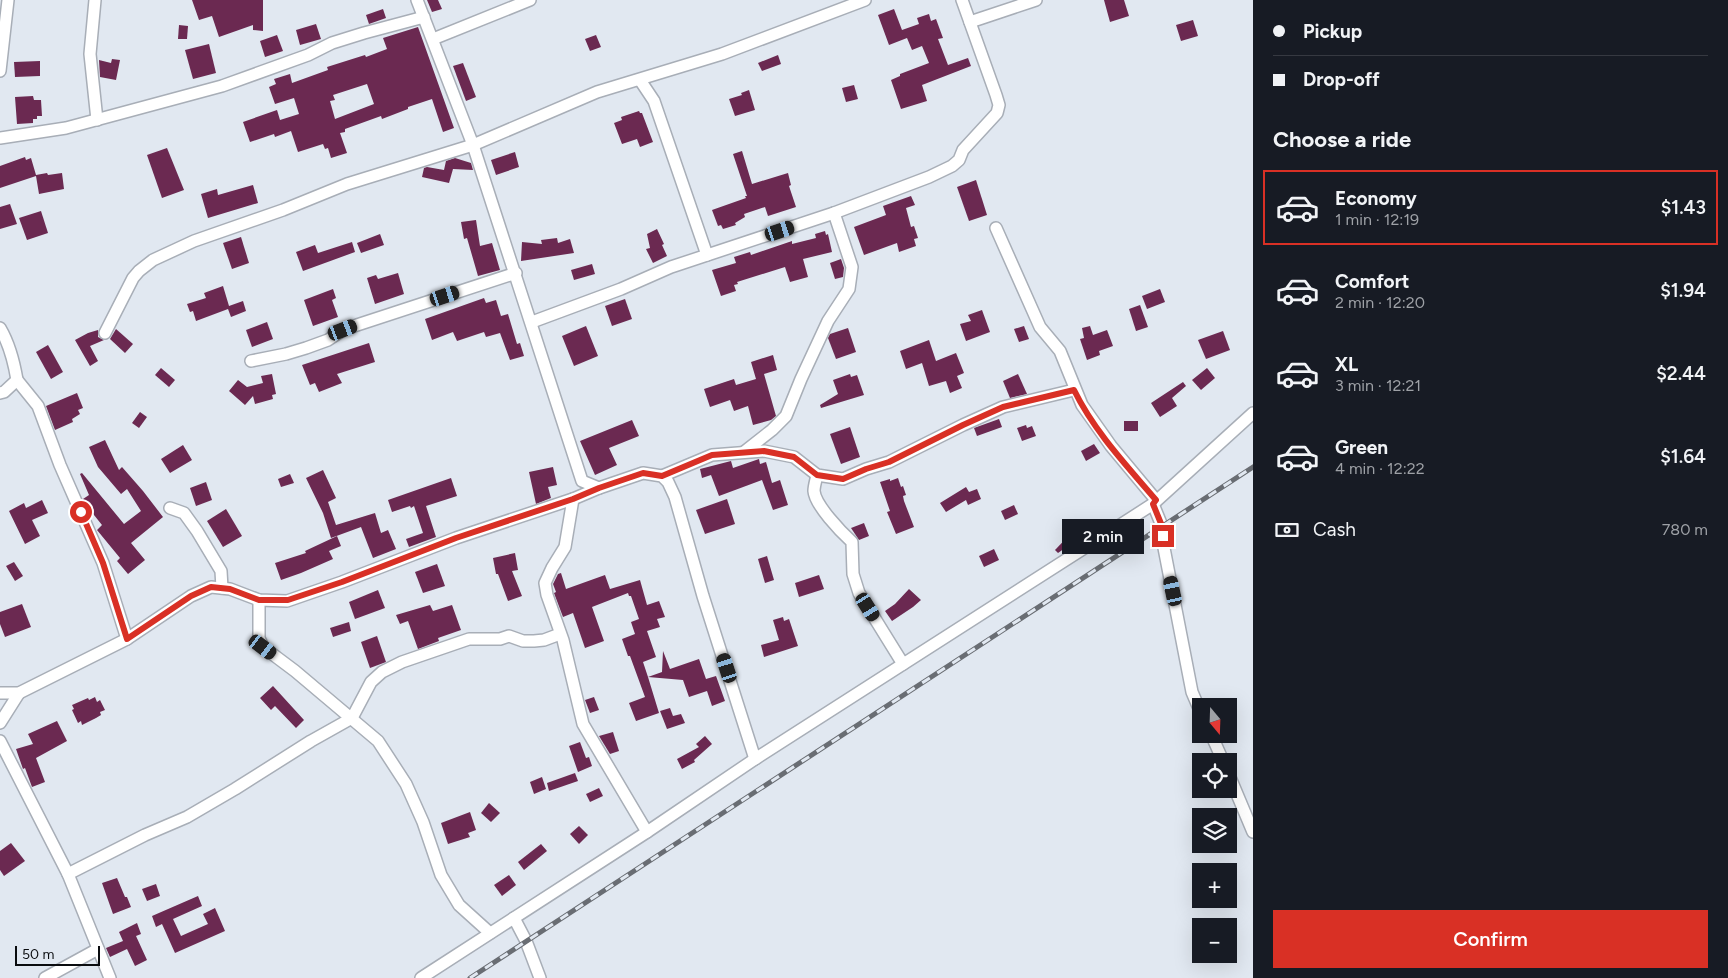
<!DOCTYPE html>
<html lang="en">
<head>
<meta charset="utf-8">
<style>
	:root { --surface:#171b24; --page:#242831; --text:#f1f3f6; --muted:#9ea1a6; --line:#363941; --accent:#d93025 }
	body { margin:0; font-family:Figtree,sans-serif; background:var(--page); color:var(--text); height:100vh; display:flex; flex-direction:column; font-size:19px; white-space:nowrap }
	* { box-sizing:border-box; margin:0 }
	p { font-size:16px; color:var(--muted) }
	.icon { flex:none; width:28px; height:28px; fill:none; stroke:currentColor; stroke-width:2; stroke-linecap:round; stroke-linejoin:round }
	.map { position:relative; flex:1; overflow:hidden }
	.panel { display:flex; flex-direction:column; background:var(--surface); width:475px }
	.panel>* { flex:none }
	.top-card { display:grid; align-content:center; height:110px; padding:0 20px; background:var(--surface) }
	.needle { width:32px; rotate:161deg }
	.tools { position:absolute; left:1192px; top:698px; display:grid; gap:10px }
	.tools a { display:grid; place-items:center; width:45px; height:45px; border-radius:0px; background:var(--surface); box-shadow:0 5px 20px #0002; font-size:25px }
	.scale { position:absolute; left:15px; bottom:12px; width:85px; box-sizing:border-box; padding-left:5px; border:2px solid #0a0c0f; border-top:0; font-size:14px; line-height:18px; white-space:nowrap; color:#0a0c0f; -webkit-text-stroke:4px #e1e8f1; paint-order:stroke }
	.end { position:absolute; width:22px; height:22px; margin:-11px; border:6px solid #d93025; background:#fff; box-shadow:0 0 0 2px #fff }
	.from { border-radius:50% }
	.bubble { position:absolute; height:35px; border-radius:0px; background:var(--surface); box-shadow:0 5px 20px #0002; font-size:16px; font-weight:600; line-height:35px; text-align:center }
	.car { position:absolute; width:15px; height:30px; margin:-15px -8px; border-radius:6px; box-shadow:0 0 4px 1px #0007; background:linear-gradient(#222 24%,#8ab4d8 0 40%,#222 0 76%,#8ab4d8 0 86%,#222 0) }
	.top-card b { display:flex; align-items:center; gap:18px; height:48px; font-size:19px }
	.top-card b+b { border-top:1px solid var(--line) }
	.top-card i { width:12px; height:12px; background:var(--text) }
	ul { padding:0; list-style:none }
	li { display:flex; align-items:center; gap:15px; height:75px; margin:0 10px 8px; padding:0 10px; border:2px solid transparent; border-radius:0px }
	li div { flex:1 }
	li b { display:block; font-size:19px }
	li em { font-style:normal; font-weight:600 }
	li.on { border-color:var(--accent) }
	li>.icon { width:45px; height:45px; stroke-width:1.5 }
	h2 { padding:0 20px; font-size:22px; line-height:60px }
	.pay { display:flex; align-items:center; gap:12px; height:55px; padding:0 20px; font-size:19px }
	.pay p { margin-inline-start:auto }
	.primary-button { display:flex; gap:10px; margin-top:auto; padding:10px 20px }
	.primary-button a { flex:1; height:58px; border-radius:0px; background:var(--accent); color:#fff; font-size:20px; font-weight:600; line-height:58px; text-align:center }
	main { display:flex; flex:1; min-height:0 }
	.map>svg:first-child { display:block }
</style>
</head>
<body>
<main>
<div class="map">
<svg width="1253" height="978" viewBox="0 0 1253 978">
	<rect width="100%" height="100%" fill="#e1e8f1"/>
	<g fill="#6b2951" fill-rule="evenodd">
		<polygon points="192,0 263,0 263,31 253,30 253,25 219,37 212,16 199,20"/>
		<polygon points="427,0 438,0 442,9 432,12"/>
		<polygon points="1104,0 1124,0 1129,16 1110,22"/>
		<polygon points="383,9 386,18 369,24 366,15"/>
		<polygon points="894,9 902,30 919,24 917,18 929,14 931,21 936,19 943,38 938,39 948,65 968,58 971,66 922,85 927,101 901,109 891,80 900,76 900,74 929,63 922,46 912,50 907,38 889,45 878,15"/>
		<polygon points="1193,20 1198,36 1181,41 1176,25"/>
		<polygon points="316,24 321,39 300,45 296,30"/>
		<polygon points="179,25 188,26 187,39 178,39"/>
		<path d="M418,27L454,128L443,132L432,99L408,107V109L382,119L381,116L345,129V132L340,133L347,153L331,158L328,148L325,149L323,144L298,152L291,131L275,137L274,134L250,142L243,122L277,110L280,120L299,114L294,98L275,104L269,87L276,84L274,79L290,74L292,83L328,70L327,67L365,55L366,57L387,49L383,38ZM367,84L374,104L335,119L330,101L335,100L333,95Z"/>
		<polygon points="277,35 283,51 265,57 260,41"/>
		<polygon points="596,35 601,47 590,51 585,39"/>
		<polygon points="209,44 216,73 193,79 185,50"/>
		<polygon points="778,55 781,64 762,71 758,63"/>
		<polygon points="112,59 120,60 116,80 100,77 99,60 111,63"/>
		<polygon points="40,61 40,76 15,77 14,62"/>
		<polygon points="463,63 476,97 466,101 453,66"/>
		<polygon points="854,85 858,99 846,102 842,88"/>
		<polygon points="749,90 755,110 735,116 729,99 742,95 741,93"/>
		<polygon points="33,96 34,100 41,100 42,116 37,116 37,119 33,119 33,123 17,124 15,97"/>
		<polygon points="639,111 640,113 642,113 653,142 640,147 637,139 622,144 614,123 622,120 621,117"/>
		<polygon points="167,148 184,190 162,198 147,155"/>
		<polygon points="742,151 752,184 788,173 791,185 789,186 796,207 768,216 765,207 744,214 745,217 735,223 736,225 723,229 721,225 718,226 712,210 746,198 745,196 747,196 733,154"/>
		<polygon points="515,152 519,167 496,175 491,160"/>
		<polygon points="25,157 26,160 31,158 36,175 47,173 48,175 62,173 64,189 39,194 36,176 0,188 0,166"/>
		<polygon points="455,158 471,163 473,170 453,169 449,183 422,177 424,168 427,167 444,170 446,161"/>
		<polygon points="976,180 987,215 969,221 957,187"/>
		<polygon points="253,185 258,203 208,218 201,194 217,189 218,195"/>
		<polygon points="911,196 915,205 906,208 911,227 914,226 918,238 914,239 916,246 899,252 897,243 864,255 854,227 886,215 883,206"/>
		<polygon points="10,204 17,224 0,229 0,207"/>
		<polygon points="41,211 48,233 27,240 19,218"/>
		<polygon points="476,220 480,246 492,243 500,270 478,276 467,238 464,239 461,222"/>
		<polygon points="657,229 664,244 662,245 667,256 653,263 646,249 650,248 647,234"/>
		<polygon points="825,231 826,235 828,234 832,252 803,259 808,277 790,282 785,267 737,282 738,284 734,285 736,291 721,296 712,270 736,263 734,257 750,252 751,255 792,241 792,244 816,238 815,234"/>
		<polygon points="380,234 384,245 361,253 357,243"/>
		<polygon points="241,237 249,263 232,269 223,243"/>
		<polygon points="557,238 558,243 570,239 574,253 521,261 522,242 542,244 541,240"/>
		<polygon points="352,242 355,252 303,271 296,252 315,245 318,253"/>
		<polygon points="841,259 844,268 843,277 835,279 830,263"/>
		<polygon points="592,264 595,274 574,280 571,270"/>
		<polygon points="398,273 404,294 375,304 367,278 376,275 378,279"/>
		<polygon points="223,286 229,306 243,301 246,311 231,317 228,309 196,321 193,311 190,312 187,304 206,298 204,293"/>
		<polygon points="333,289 336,298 332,300 338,317 313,326 304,300"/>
		<polygon points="1160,289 1165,302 1147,309 1142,296"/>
		<polygon points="484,298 486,303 496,300 501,316 508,314 517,344 520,343 524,356 510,360 500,333 486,337 484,332 457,341 453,332 432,340 425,319"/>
		<polygon points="625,299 632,319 612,326 605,306"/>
		<polygon points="1140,305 1148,327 1136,331 1129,309"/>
		<polygon points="982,310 990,332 966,341 960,324 971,321 968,315"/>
		<polygon points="267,322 273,339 252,347 246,330"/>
		<polygon points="586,326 598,356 574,366 562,336"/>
		<polygon points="1024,326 1029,339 1019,342 1014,329"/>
		<polygon points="1090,326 1093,335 1107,330 1113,346 1099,351 1100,355 1087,360 1080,339 1084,338 1082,328"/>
		<polygon points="848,328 856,352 836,359 828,338 830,334"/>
		<polygon points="116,329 133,344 125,353 110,339"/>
		<polygon points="98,330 98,337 104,340 90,346 98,361 90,366 75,340 88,333"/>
		<polygon points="1223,331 1230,350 1206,359 1198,340"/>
		<polygon points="929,340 936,361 956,353 964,373 957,376 962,388 950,393 946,381 929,386 922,363 906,369 900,351"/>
		<polygon points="369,343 375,362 337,374 342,383 319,392 315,383 310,385 302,365"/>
		<polygon points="48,345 63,372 51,379 36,352"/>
		<polygon points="773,355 777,370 764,374 776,416 771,420 753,425 748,406 734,411 730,400 710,407 704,389 734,379 736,385 756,379 751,362"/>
		<polygon points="161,368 175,380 169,387 155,375"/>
		<polygon points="1207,368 1215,378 1201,390 1192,380"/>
		<polygon points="272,374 276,394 272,395 273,399 255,404 253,396 245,405 229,391 238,380 247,387 263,383 261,376"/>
		<polygon points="850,374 851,377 857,375 864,395 821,408 820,405 838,394 833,380"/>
		<polygon points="1018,374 1027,394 1010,398 1003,381"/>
		<polygon points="1183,382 1186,386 1172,398 1177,406 1160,417 1151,403"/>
		<polygon points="77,393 83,408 78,410 80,414 72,419 73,422 55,430 46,406"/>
		<polygon points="140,412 147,417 139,428 132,423"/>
		<polygon points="999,419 1002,427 977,436 974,428"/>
		<polygon points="632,420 639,436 609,448 617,465 595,475 580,441"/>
		<rect x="1124" y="421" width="14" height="10"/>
		<polygon points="1026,425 1027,428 1032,426 1036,436 1022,441 1017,428"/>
		<polygon points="850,427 860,457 841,464 830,434"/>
		<polygon points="105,440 119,470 122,467 143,491 163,517 131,543 145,560 128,574 117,561 120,558 97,530 102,525 86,505 83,499 89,495 80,474 82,473 124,524 141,511 127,489 121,494 98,467 89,447"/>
		<polygon points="1094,444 1100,453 1086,461 1081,451"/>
		<polygon points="183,445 192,460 170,473 161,459"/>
		<polygon points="759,459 760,464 766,462 772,483 780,480 788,505 773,510 762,480 719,496 711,475 702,478 700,469 731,461 733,468"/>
		<polygon points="553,467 557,485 548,487 551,498 536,504 529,472"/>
		<polygon points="323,470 336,498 328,502 336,525 375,513 381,533 388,530 396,549 373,558 361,527 331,538 323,513 306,478"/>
		<polygon points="290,474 294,483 281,487 278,479"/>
		<polygon points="451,478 457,496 426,506 436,537 409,547 406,539 423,533 414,506 411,508 410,506 392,512 388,500"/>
		<polygon points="898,478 901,487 903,486 906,495 903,496 904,501 914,527 896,534 887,512 890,511 880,482 890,479 890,481"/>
		<polygon points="206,482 212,500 196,506 190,488"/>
		<polygon points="966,487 969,492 977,489 981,499 968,505 966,500 946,512 940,503"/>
		<polygon points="727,499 735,524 705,534 696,510"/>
		<polygon points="42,500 48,513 32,520 40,536 25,544 9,511 24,503 26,508"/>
		<polygon points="1014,505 1018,514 1005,520 1001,511"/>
		<polygon points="226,509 242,536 223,547 207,521"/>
		<polygon points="864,523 869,536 859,540 851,528"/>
		<polygon points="1076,528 1082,536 1058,553 1055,550"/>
		<polygon points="337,536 341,546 329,551 333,559 301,573 281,580 275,563 306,553 305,551"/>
		<polygon points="994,549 999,560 984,567 979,556"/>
		<polygon points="515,553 518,570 512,571 522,596 508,601 498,574 496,574 493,558"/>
		<polygon points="767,556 774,580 765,583 758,559"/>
		<polygon points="14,562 23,576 15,581 6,566"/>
		<polygon points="437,564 445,586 423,593 415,572"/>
		<polygon points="561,573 566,589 605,575 610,589 640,580 647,605 659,601 665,617 657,619 660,627 647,631 656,657 643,662 648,677 662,672 663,651 670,669 699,659 706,679 716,676 725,701 712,706 707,691 689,697 683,680 648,677 659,713 636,721 629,703 645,697 630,656 628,656 622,639 635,634 631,622 639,619 631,596 629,596 628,593 592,607 604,641 585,648 573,613 563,617 554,593 556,592 553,584 558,574"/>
		<polygon points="819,575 824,589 799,597 795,583"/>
		<polygon points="909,589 921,600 913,607 892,621 885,611 895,604"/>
		<polygon points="378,590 385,608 355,619 349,602"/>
		<polygon points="22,604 31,627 5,637 0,624 0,612"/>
		<polygon points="430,605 433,611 452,605 461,630 438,638 439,641 418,649 408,621 400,624 396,615"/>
		<polygon points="783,617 784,621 789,619 798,646 764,657 761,645 779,640 773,620"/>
		<polygon points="349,622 351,631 333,637 330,628"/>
		<polygon points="377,636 386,662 370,668 361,642"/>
		<polygon points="273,686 304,720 296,728 275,706 271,710 260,698"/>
		<polygon points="95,697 97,702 100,700 105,710 100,712 101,715 96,718 82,725 81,721 78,723 72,710 74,709 72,705 88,698 89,700"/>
		<polygon points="594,697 599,710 590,713 585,700"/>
		<polygon points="670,708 673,716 681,714 685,723 667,729 660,711"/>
		<polygon points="57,721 67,741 36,758 45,782 32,787 25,768 23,769 16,749 33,744 28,734"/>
		<polygon points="613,732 619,751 610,754 599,736"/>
		<polygon points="705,736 712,744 694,760 695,762 682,769 677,759 699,747 696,744"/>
		<polygon points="580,742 586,758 589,757 592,766 578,772 569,746"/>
		<polygon points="575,773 578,781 549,791 547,783"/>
		<polygon points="542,777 546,789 534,794 530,782"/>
		<polygon points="599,788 603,796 590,802 586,794"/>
		<polygon points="489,803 500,813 491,822 481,813"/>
		<polygon points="470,812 476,830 468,833 470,837 448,844 441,823"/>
		<polygon points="579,826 588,835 579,844 570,834"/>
		<polygon points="11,843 25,861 4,876 0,870 0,851"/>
		<polygon points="541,844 547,851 524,870 518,862"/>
		<polygon points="509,875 516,885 502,896 494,885"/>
		<polygon points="117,878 125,897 127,897 131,907 113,914 102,883"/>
		<polygon points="156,884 160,896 147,901 142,889"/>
		<polygon points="198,896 202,906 173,919 181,936 208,924 203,914 215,908 225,931 175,953 162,924 156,927 152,916"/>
		<polygon points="137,923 141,934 136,936 147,960 135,966 127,949 110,957 106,948 123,941 119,932"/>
	</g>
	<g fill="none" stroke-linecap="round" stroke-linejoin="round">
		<defs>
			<g id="minor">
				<polyline points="95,0 90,54 97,120"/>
				<polyline points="417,0 473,145 582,481 599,488 643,473 662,476 668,482 675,497 703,596 755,759"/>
				<polyline points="970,22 1036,0"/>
				<polyline points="433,39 530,0"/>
				<polyline points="0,71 8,0"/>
				<polyline points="640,80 654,101 707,255"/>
				<polyline points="0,138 66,128 222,86 308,55 332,43 364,33 424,17"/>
				<polyline points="996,228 1040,327 1060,351 1082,405 1111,446 1156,500"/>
				<polyline points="532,322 621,289 671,267 834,213 929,177 952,166 959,160 963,150 997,113 999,105 996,95 962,0"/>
				<path d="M0,328C10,345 14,362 17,380L4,392L0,393"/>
				<polyline points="105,333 133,278 139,271 153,260 194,241 283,210 347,184 473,145 597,92 722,54 865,0"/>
				<polyline points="251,361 286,354 306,348 328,340 343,330 357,325 516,273"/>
				<polyline points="17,380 38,406 60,465 103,563 127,639"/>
				<polyline points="744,452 772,430 786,416 801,379 828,321 849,289 852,267 834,213"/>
				<path d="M817,475C816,480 814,486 814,491C815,505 841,532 852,542L853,574L859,593L903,664"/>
				<polyline points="662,476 712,455 764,451 794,457 817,475 843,479 866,469 889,462 963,425 1003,407 1074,390"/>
				<polyline points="573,499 565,547 552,568 545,583 547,595 563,640 583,724 647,832"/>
				<polyline points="1153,504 1162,526 1164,548 1192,692 1201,713"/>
				<polyline points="170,508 184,513 197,531 221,571 222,588"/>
				<polyline points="259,600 259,638 263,647 295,671 378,741 406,784 423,822 441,875 459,905 490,933"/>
				<polyline points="0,693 19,693 127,639 191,596 211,587 230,589 259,600 287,601 342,582 456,538 573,499 599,488"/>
				<polyline points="0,723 19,693"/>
				<polyline points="1211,734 1223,761"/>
				<polyline points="0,741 68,874 110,978"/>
				<polyline points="1229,775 1253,832"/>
				<polyline points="68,874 145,835 187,817 235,789 311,741 352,718 371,682 382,672 402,662 469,639 500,639 509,636 523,641 534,641 544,640 560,634"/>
				<polyline points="514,918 526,941 540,978"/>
				<polyline points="45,978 98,949"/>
				<polyline points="421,978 647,832 755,759 1153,504 1253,413"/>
			</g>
		</defs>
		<use href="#minor" stroke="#a8aeb7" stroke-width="14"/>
		<use href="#minor" stroke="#fff" stroke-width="11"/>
		<defs>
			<polyline id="rail" points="470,978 1253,467"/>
		</defs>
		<use href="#rail" stroke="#696d73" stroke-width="5"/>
		<use href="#rail" stroke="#e1e8f1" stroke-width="3" stroke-dasharray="9" stroke-linecap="butt"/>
	</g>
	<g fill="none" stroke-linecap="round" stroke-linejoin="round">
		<path stroke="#d93025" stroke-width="6" d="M81,512L103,563L127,639L191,596L211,587L230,589L259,600H288L342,582L456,538L573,499L599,488L643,473L662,476L712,455L764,451L794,457L817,475L843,479L866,469L889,462L963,425L1003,407L1074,390C1094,431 1127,466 1156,500L1153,504L1162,526L1163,536"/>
	</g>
</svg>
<div class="tools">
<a><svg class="needle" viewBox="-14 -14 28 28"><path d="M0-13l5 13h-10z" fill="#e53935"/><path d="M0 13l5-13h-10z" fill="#9ea1a6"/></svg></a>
<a><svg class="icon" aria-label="locate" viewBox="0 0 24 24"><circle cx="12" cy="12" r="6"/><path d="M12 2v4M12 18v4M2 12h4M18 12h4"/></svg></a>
<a><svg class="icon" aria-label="layers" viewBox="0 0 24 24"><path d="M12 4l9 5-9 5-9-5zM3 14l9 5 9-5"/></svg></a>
<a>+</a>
<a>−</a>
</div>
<div class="scale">50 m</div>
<i class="end from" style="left:81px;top:512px"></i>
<i class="end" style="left:1163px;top:536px"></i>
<div class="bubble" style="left:1062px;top:519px;width:82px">2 min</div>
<i class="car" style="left:780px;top:231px;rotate:72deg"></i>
<i class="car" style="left:445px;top:296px;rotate:72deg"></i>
<i class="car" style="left:343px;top:330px;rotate:69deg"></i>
<i class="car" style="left:1173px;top:591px;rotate:348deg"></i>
<i class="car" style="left:868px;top:607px;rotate:148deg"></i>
<i class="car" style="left:263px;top:647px;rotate:127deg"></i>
<i class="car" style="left:727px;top:668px;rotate:342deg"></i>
</div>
<section class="panel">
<div class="top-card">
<b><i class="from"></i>Pickup</b>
<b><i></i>Drop-off</b>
</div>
<h2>Choose a ride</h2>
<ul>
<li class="on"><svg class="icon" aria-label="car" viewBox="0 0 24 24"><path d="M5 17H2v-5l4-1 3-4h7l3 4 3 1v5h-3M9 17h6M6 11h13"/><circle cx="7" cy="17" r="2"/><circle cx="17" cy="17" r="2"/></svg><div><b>Economy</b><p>1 min · 12:19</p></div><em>$1.43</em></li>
<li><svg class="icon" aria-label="car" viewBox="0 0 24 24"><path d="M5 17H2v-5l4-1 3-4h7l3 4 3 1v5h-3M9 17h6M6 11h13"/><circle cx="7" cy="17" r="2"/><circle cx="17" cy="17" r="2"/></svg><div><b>Comfort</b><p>2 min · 12:20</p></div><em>$1.94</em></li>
<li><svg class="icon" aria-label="car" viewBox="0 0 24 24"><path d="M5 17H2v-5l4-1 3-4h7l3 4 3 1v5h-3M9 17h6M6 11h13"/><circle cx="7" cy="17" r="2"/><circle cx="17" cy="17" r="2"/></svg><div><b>XL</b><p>3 min · 12:21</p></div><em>$2.44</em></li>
<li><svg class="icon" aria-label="car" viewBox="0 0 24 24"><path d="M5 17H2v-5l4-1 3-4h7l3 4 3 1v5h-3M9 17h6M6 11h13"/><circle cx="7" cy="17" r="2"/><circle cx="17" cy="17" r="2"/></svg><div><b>Green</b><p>4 min · 12:22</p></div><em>$1.64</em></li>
</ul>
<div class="pay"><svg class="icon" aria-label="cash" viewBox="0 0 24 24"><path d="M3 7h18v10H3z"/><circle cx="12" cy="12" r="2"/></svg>Cash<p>780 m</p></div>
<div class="primary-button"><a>Confirm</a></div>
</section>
</main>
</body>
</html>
